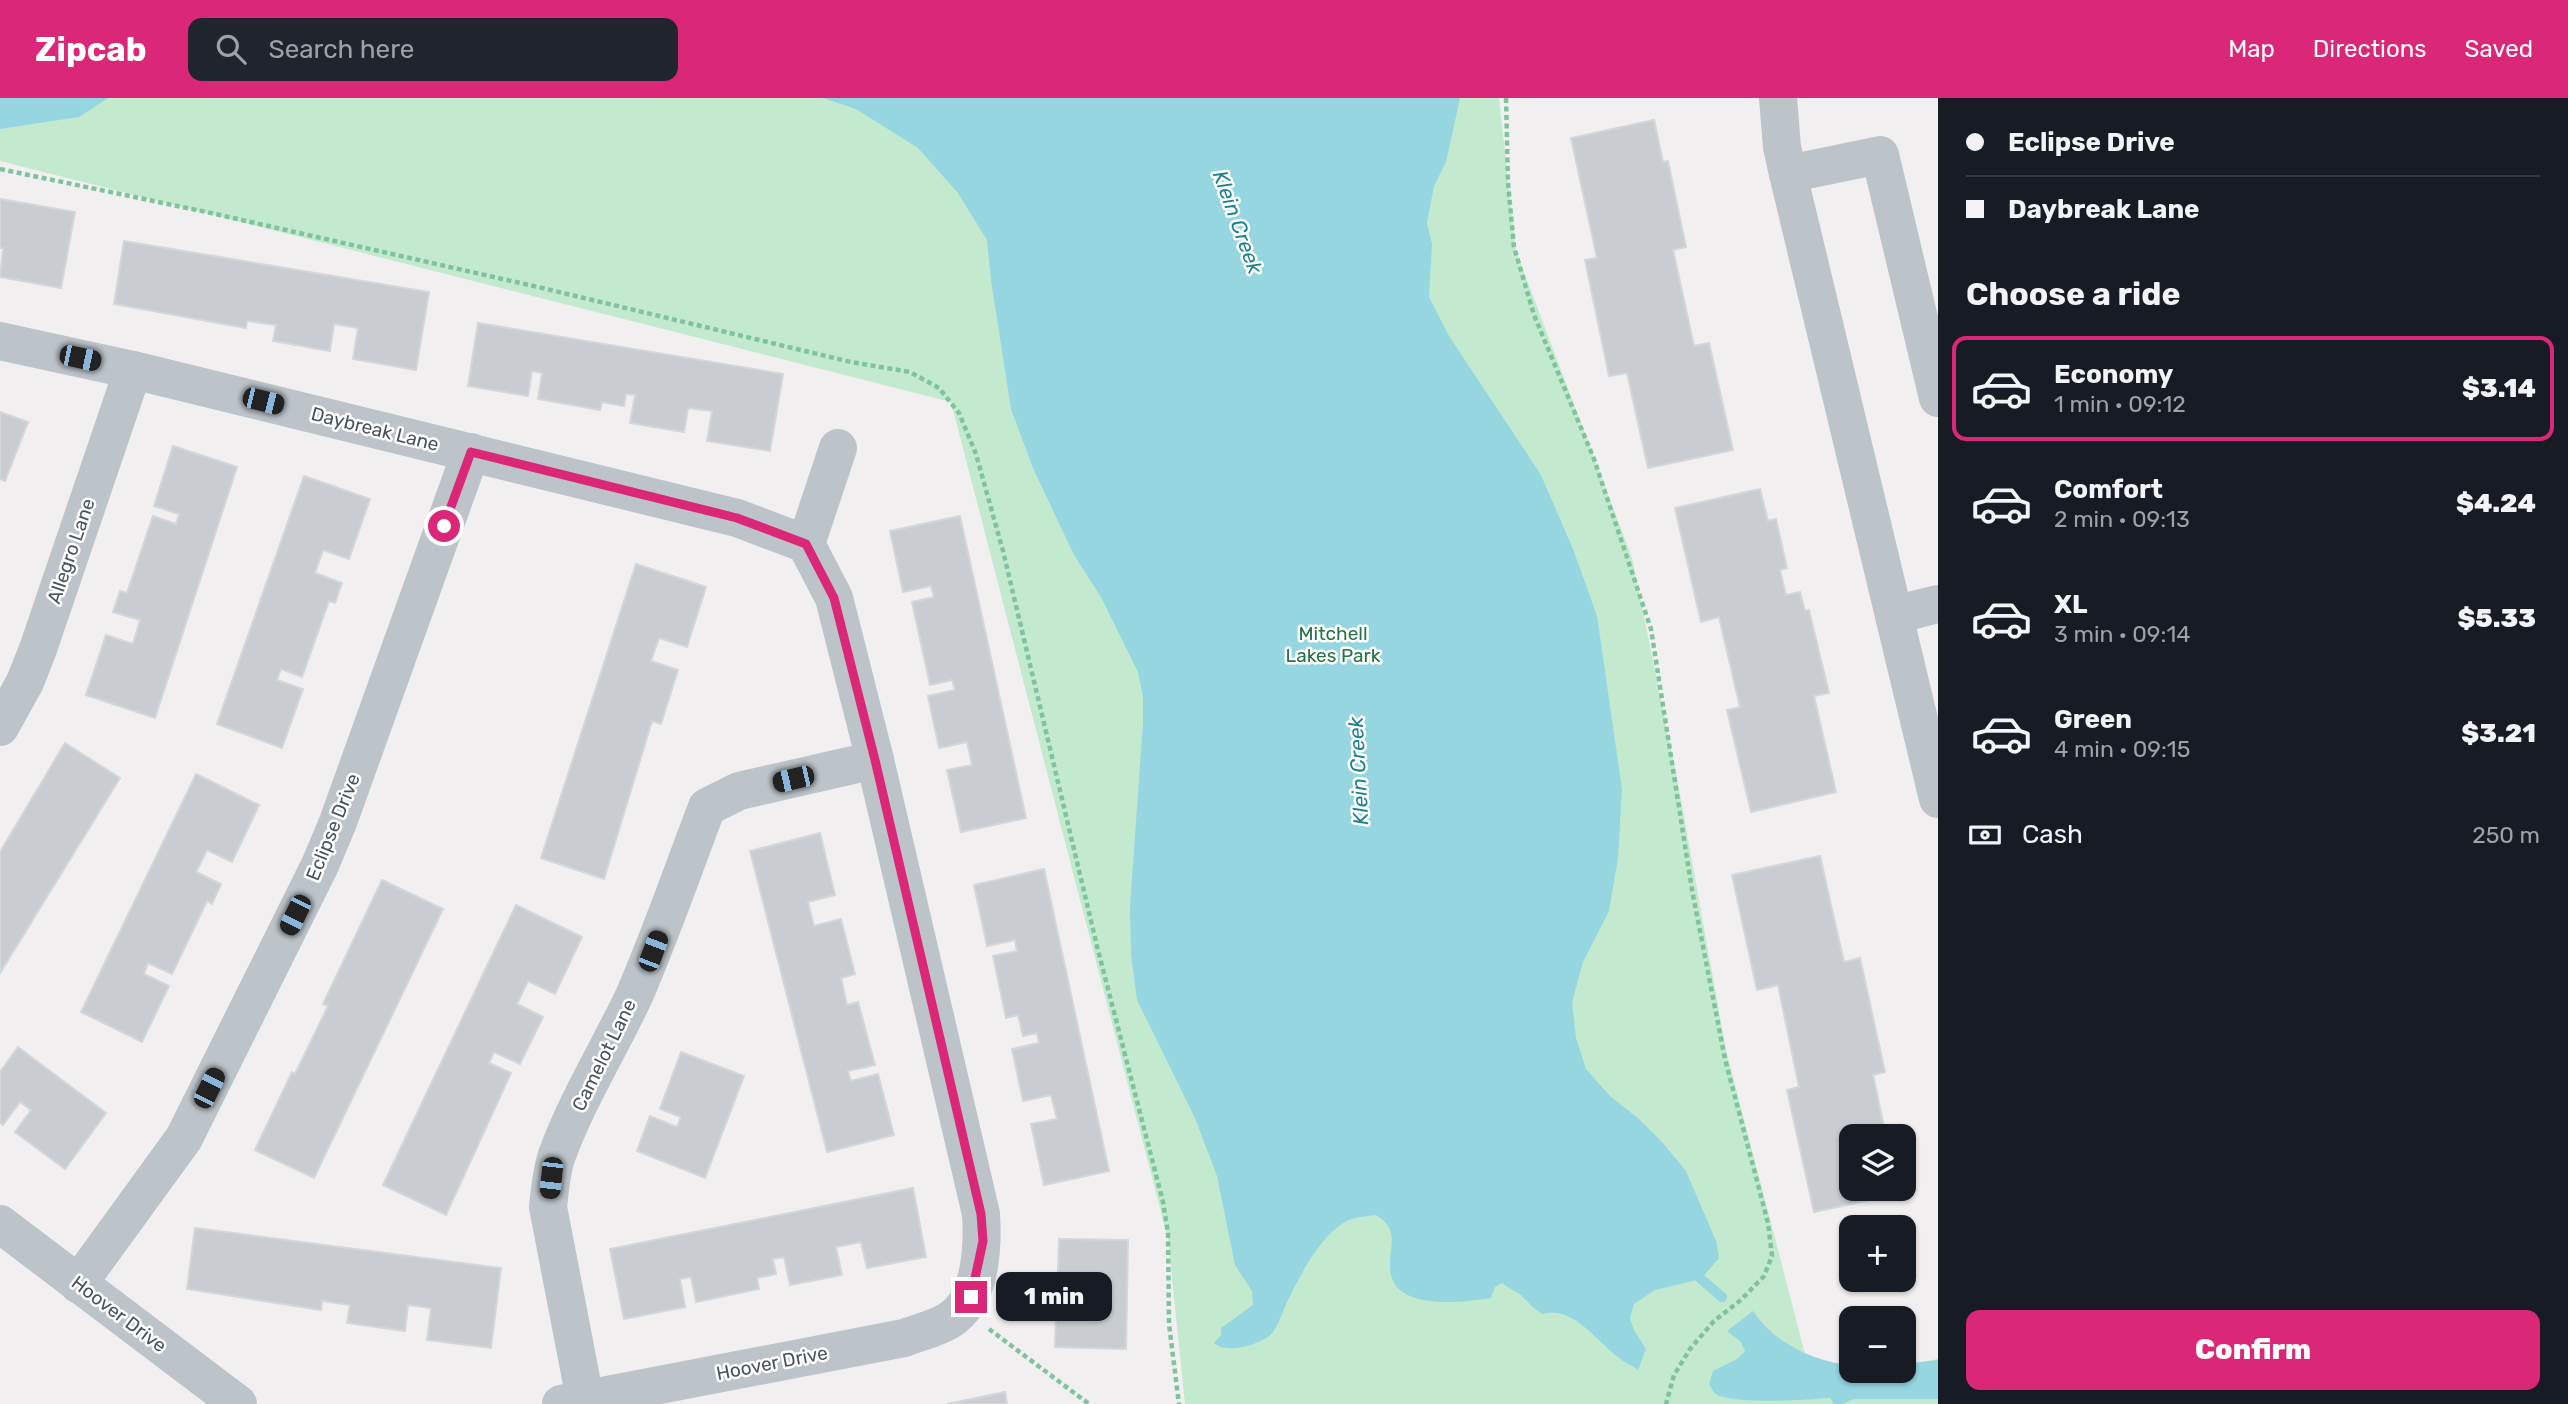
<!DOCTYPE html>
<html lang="en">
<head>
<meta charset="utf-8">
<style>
	:root { --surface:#171b24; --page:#20242c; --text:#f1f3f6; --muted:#9ea1a6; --line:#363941; --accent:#db2777 }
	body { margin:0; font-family:Rubik,sans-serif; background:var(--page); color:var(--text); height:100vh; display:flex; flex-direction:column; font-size:26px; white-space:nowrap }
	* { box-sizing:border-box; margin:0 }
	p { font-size:23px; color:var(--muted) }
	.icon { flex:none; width:38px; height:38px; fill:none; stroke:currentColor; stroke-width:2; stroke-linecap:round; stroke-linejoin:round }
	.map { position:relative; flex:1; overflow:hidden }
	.panel { display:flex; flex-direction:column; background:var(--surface); width:630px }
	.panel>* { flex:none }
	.hud { display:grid; align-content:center; height:154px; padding:0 28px; background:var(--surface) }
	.controls { position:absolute; left:1839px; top:1026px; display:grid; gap:14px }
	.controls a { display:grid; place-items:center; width:77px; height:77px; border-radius:14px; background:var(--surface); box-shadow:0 2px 5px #0004; font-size:35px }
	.end { position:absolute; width:32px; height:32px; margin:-16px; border:9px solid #db2777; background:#fff; box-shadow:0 0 0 4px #fff }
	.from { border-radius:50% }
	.bubble { position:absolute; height:49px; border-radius:14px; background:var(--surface); box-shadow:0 2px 5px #0004; font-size:23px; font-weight:800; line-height:49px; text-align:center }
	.car { position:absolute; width:21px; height:42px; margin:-21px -10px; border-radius:9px; box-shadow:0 0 5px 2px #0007; background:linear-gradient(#222 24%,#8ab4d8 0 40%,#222 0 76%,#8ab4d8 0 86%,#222 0) }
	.hud b { display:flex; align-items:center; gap:24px; height:66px; font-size:26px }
	.hud b+b { border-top:2px solid var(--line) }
	.hud i { width:18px; height:18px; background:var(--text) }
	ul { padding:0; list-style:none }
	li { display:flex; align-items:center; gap:21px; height:105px; margin:0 14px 10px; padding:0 14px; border:4px solid transparent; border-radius:14px }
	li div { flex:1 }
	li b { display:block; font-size:26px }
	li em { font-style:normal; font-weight:800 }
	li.current { border-color:var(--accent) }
	li>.icon { width:63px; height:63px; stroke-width:1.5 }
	h2 { padding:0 28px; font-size:32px; line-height:84px }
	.pay { display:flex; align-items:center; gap:18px; height:77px; padding:0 28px; font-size:26px }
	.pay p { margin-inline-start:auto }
	.action { display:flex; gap:14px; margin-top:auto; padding:14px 28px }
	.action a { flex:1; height:80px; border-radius:14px; background:var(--accent); color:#fff; font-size:28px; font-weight:800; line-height:80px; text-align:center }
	header { display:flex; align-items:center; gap:42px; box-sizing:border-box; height:98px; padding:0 35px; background:var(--accent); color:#fff }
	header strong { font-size:33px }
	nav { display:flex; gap:38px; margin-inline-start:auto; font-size:24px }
	.search { width:490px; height:63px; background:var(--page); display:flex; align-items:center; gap:18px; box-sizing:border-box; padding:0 24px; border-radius:14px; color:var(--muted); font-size:26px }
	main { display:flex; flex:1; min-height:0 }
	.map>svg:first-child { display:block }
</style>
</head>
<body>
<header>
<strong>Zipcab</strong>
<div class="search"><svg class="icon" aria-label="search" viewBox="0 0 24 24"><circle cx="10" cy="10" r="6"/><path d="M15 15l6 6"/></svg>Search here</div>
<nav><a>Map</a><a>Directions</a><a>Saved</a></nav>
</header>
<main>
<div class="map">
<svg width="1938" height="1306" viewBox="0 0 1938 1306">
	<rect width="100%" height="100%" fill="#f1efef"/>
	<polygon fill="#c3e9cf" points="0,0 1499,0 1516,153 1632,460 1677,680 1726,952 1812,1283 1904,1272 1904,1267 1938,1261 1938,1306 1185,1306 1168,1141 951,304 0,63"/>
	<g fill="#95d6e1">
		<polygon points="0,0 108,0 79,19 0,31"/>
		<path d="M823,0H1460L1446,64L1434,88L1427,125L1432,146L1429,199L1449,238L1541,377L1573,451L1597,518L1622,691L1618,760L1609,813L1583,864L1572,904L1576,940L1586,971L1610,998L1639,1021L1662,1044L1686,1073L1716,1143L1719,1160L1701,1181L1655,1192L1634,1206L1630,1220L1634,1232L1646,1251L1638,1272C1632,1267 1625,1265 1619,1260C1597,1244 1574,1208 1543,1216C1533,1211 1529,1205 1521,1197C1516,1193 1508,1190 1502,1185L1495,1189L1491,1200C1465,1204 1399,1213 1391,1177C1386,1153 1403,1133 1376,1117C1368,1118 1357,1119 1349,1122C1321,1135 1300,1178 1287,1204C1283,1213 1279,1226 1273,1234C1264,1246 1226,1257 1214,1245L1221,1237V1230L1253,1207L1252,1193L1235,1167L1217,1078L1195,1020L1137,902L1131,856L1130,809L1143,625V599L1138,574L1101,499L1074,457L1033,370L1011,311L991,182L987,142L958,95L918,50L856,11Z"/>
		<path d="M1753,1213C1773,1244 1815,1265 1851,1267L1852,1272H1904V1266L1938,1262V1301H1854L1842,1306H1834L1830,1300C1801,1302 1746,1306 1719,1298C1714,1296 1712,1291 1709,1286L1713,1273L1737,1261L1745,1253L1741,1244L1727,1233Z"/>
	</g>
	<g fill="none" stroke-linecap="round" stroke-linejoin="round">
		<polyline stroke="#95d6e1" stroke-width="10" points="1701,1181 1722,1199"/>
	</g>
	<g fill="#c9ccd1" stroke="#d4d6da" stroke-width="2">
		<polygon points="1654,22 1663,64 1668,63 1686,149 1673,152 1694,248 1709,245 1733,352 1648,370 1627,275 1609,278 1585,162 1597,160 1571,40"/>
		<polygon points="0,101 75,114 61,190 0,179 3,150 0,150"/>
		<polygon points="124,143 429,194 416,272 353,261 358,230 334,226 330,253 273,243 276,227 247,223 246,230 114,206"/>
		<polygon points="478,225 783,276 770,353 707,343 712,313 688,310 684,334 630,325 635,297 626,296 624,308 602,304 600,312 538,301 542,275 532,273 528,298 468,288"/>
		<polygon points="0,314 28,324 5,383 0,381"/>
		<polygon points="173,348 237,369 155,620 86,597 106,537 133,546 140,522 113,514 120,493 127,495 153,418 176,426 179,416 154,408"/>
		<polygon points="304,378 370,401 349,461 323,452 315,475 342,485 335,505 329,503 302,579 281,571 277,582 303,591 282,650 217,626"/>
		<polygon points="1760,391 1768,423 1776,421 1787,470 1780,472 1786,497 1800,494 1805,513 1809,512 1829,595 1814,598 1836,694 1751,714 1727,612 1740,609 1719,519 1701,524 1675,410"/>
		<polygon points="960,418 1026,720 961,734 947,672 972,667 967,644 939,650 928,598 955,592 952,582 930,587 912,504 934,499 931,488 903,494 890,433"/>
		<polygon points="636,466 706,489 687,549 659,540 651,563 678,572 661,626 652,623 604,781 541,760"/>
		<polygon points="65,645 120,680 0,875 0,754"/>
		<polygon points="196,676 259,707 232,764 207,752 196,774 221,786 212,806 207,803 172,876 148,865 144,876 169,888 142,944 81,914"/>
		<polygon points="820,735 835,797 808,804 814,828 841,821 855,876 841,880 847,907 858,904 875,967 848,973 851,983 878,976 894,1037 827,1054 750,753"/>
		<polygon points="1820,758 1844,864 1860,860 1885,974 1873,977 1886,1038 1852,1038 1852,1090 1897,1090 1898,1096 1814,1114 1787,992 1799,989 1778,887 1757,892 1732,777"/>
		<polygon points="1044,771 1109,1073 1044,1087 1031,1026 1057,1021 1051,997 1023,1003 1012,951 1039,945 1037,935 1023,938 1018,917 1006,920 993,858 1017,853 1015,842 987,848 974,787"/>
		<polygon points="382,782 443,811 314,1080 255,1052 292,974 295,976 328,908 323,906"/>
		<polygon points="516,807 582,839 555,896 528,883 517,906 543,919 520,966 494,954 489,965 511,975 446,1117 383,1087"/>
		<polygon points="18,949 106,1015 65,1071 15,1034 31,1012 20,1004 3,1027 0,1025 0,974"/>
		<polygon points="681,954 744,978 705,1080 637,1053 650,1018 677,1029 681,1019 660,1011"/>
		<polygon points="913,1090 926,1159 867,1170 861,1144 836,1149 842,1177 790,1187 784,1159 773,1161 776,1176 757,1180 759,1191 696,1204 691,1179 680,1181 685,1209 624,1221 610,1151"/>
		<polygon points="195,1130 501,1170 491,1250 427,1242 431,1210 408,1207 405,1233 347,1225 350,1207 322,1203 321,1212 187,1191"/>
		<polygon points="1059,1141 1128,1142 1126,1251 1055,1249 1056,1213 1084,1214 1085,1203 1057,1202"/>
		<polygon points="1005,1294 1007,1306 947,1306"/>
	</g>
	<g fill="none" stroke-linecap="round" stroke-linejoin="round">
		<g stroke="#7fc39d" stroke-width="4.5" stroke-dasharray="5 3.5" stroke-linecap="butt">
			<polyline points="1506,0 1508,85 1514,149 1534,217 1594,361 1651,531 1692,792 1725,961 1768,1125 1772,1158 1764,1178 1742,1201 1714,1223 1690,1251 1674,1277 1666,1306"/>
			<polyline points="0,71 211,115 538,189 851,264 910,274 939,290 959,315 976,356 1003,453 1097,848 1163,1104 1168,1135 1169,1226 1179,1306"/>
			<polyline points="989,1231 1089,1306"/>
		</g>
		<g stroke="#bcc4ca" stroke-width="38">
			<polyline points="1778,0 1782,49 1788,76 1938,701"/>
			<polyline points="1788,76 1880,57 1938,300"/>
			<path d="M0,243L133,272L737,420L806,446L834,500L875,662L981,1116C983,1147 981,1197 955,1218C943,1229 919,1234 904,1240L561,1306"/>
			<polyline points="806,446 838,350"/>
			<polyline points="1894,517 1938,506"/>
			<polyline points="0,629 25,584 38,551 133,272"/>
			<polyline points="0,1126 238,1306"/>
			<polyline points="78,1186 184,1040 320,767 338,724 471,354"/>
			<path d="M585,1301L548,1109C550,1092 551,1074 557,1057C577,1002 609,951 634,898C661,836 683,772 707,709L739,693L875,662"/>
		</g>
	</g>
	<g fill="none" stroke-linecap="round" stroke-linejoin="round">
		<polyline stroke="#db2777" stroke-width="9" points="444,428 471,354 737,420 806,446 834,500 875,662 981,1116 983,1143 971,1199"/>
	</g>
	<g text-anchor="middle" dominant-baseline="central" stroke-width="5" stroke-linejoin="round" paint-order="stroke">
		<g font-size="19" fill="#49535a" stroke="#fff">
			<text transform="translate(375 331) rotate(14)">Daybreak Lane</text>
			<text transform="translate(71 453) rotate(-71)">Allegro Lane</text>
			<text transform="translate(333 729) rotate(-68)">Eclipse Drive</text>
			<text transform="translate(604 957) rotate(-64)">Camelot Lane</text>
			<text transform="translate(119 1216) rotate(37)">Hoover Drive</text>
			<text transform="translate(772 1265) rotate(-11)">Hoover Drive</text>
		</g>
		<g font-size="19" fill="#227345" stroke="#fff">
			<text x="1333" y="535">Mitchell<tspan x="1333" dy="22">Lakes Park</tspan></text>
		</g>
		<g font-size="21" font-style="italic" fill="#1d8192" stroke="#fff">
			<text transform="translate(1238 124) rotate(70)">Klein Creek</text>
			<text transform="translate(1358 673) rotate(-93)">Klein Creek</text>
		</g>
	</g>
</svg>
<div class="controls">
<a><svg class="icon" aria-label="layers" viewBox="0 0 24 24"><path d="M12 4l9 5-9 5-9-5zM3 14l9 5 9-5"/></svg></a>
<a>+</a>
<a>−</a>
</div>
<i class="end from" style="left:444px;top:428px"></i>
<i class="end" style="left:971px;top:1199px"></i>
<div class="bubble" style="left:996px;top:1174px;width:116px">1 min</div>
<i class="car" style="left:80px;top:260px;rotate:102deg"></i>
<i class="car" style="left:263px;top:303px;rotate:104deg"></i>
<i class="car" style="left:793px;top:681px;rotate:257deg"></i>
<i class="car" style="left:295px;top:817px;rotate:206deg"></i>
<i class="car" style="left:653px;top:853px;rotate:21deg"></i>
<i class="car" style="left:209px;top:990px;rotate:26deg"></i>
<i class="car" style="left:551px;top:1080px;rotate:186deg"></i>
</div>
<section class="panel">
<div class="hud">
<b><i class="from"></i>Eclipse Drive</b>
<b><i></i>Daybreak Lane</b>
</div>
<h2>Choose a ride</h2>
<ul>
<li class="current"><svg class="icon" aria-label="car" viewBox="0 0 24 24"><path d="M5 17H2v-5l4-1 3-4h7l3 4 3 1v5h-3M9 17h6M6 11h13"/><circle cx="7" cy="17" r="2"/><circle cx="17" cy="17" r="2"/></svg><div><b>Economy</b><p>1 min · 09:12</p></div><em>$3.14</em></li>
<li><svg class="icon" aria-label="car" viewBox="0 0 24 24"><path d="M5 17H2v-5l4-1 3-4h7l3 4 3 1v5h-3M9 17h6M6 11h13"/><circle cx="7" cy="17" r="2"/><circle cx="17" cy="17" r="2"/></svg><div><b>Comfort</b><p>2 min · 09:13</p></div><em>$4.24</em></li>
<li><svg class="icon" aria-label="car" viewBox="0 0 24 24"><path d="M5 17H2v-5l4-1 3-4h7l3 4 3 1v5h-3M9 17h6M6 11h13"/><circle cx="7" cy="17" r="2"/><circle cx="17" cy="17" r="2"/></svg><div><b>XL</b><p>3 min · 09:14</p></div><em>$5.33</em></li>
<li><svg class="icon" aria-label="car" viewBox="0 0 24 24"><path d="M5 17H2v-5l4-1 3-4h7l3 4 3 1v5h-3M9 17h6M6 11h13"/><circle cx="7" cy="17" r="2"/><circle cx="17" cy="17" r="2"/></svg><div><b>Green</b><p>4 min · 09:15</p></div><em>$3.21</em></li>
</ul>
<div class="pay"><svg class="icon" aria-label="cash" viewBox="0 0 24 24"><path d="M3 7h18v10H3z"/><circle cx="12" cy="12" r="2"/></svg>Cash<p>250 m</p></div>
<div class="action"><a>Confirm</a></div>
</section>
</main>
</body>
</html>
